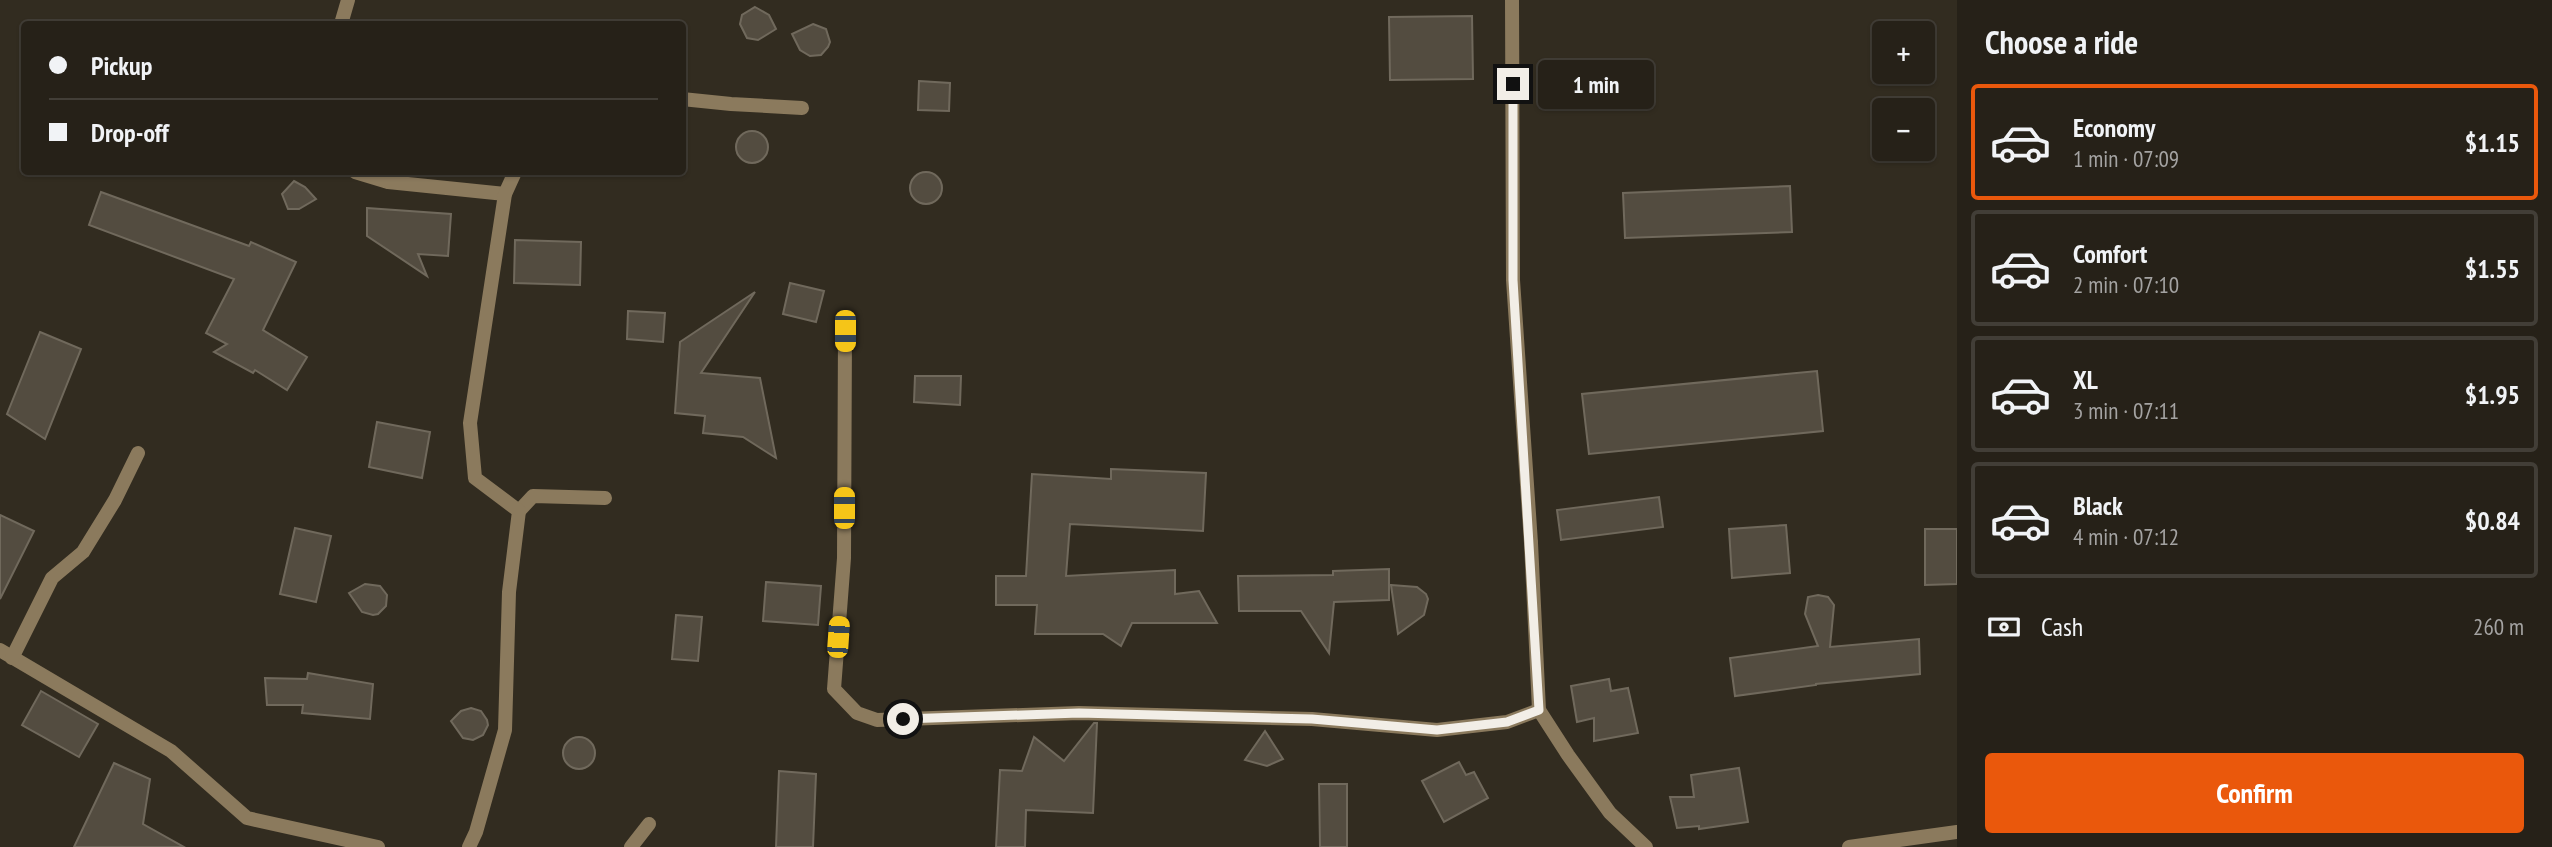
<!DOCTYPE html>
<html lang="en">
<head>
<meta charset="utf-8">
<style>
	:root { --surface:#262118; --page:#322e25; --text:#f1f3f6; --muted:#a4a3a2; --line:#423e37; --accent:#ea580c }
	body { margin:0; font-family:"PT Sans Narrow",sans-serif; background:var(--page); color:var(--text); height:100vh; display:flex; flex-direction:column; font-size:26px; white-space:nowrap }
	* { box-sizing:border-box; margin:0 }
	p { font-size:23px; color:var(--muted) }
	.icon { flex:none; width:38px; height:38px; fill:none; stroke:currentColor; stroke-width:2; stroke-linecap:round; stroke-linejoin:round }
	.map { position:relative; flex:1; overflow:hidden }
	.side { display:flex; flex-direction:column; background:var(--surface); width:595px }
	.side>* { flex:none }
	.banner { position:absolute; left:21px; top:21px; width:665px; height:154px; border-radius:7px; box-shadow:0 2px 5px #0004,0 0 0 2px var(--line); display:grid; align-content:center; height:154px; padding:0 28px; background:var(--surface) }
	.controls { position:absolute; left:1872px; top:21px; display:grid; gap:14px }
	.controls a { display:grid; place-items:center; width:63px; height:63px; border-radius:7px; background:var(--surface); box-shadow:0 2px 5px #0004,0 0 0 2px var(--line); font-size:35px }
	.end { position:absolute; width:32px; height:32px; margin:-16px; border:9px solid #f2eee7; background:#111; box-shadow:0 0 0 4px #111 }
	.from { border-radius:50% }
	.bubble { position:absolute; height:49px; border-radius:7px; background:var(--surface); box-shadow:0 2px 5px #0004,0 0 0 2px var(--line); font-size:23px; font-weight:600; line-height:49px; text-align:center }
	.car { position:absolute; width:21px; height:42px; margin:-21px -10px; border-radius:9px; box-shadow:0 0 5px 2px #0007; background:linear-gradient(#f5c518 24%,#345 0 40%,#f5c518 0 76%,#345 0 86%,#f5c518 0) }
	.banner b { display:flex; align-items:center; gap:24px; height:66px; font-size:26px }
	.banner b+b { border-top:2px solid var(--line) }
	.banner i { width:18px; height:18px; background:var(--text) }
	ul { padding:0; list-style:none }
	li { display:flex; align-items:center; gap:21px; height:116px; margin:0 14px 10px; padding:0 14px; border:4px solid var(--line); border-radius:7px }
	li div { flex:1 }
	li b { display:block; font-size:26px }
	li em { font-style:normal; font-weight:600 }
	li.active { border-color:var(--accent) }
	li>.icon { width:63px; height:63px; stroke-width:1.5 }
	h2 { padding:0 28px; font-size:32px; line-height:84px }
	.pay { display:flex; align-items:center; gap:18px; height:77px; padding:0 28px; font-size:26px }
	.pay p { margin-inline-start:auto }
	.primary-button { display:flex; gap:14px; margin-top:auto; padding:14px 28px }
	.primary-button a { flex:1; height:80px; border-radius:7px; background:var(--accent); color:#fff; font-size:28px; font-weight:600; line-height:80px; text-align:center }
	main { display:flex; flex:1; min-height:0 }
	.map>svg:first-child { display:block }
</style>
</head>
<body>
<main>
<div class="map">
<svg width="1957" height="847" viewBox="0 0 1957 847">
	<rect width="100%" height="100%" fill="#322c20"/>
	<g fill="#534c40" stroke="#70695c" stroke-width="2">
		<polygon points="755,7 769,15 776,29 758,40 747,38 740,24 742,15"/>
		<polygon points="1472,16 1473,79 1390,80 1389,17"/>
		<polygon points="813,24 826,29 830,42 828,47 821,55 810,56 800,50 792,34"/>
		<polygon points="919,81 950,83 949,111 918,110"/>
		<circle cx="752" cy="147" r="16"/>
		<circle cx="926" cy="188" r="16"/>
		<polygon points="294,181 305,187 316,199 299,209 288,209 282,194"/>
		<polygon points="1790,186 1792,232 1625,238 1623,193"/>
		<polygon points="101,192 249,246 251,242 296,262 263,330 307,357 287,390 255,370 253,373 214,352 227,344 206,333 234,279 89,225"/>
		<polygon points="367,208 451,214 448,256 418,254 427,276 367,236"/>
		<polygon points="515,240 581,242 580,285 514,283"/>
		<polygon points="790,283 824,291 816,322 783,314"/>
		<polygon points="755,292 701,373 760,378 776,458 743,437 703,433 705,416 675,413 680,342"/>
		<polygon points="628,311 665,313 663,342 627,339"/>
		<polygon points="40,332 81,349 45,439 7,414"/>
		<polygon points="1817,371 1823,431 1589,454 1582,394"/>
		<polygon points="915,376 961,376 960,405 914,402"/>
		<polygon points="377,422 430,432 422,478 369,467"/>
		<polygon points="1111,469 1206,473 1203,531 1070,524 1066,576 1175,570 1175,594 1199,591 1217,623 1132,623 1121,646 1103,634 1035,634 1037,605 996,605 996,576 1026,576 1032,474 1111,479"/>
		<polygon points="1659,497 1663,527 1561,540 1557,510"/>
		<polygon points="0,515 34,531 0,599"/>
		<polygon points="1786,525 1790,573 1732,578 1729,529"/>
		<polygon points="295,528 331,536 316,602 280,594"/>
		<polygon points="1925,529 1957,529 1957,584 1925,585"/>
		<polygon points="1389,569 1389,600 1334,602 1329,653 1301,611 1239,611 1238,576 1333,575 1333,571"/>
		<polygon points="766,582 821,586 818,625 763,621"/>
		<polygon points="365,584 380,586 387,595 386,606 378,614 373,615 362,612 349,593"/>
		<polygon points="1391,585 1417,587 1426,594 1428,599 1424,615 1398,634"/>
		<polygon points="1818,595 1828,597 1834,605 1830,647 1919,639 1920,674 1816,684 1816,685 1735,696 1730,658 1818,646 1805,614 1808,597"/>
		<polygon points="676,615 702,617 698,661 672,659"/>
		<polygon points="308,673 373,684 370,719 302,713 303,705 267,705 265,678 307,679"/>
		<polygon points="1609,679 1611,691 1628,688 1638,733 1594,741 1594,718 1577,722 1571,686"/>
		<polygon points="41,691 98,724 79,757 22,725"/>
		<polygon points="471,708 481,711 487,720 488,725 483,735 473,740 463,738 451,721 461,711"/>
		<polygon points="1094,723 1097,723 1093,813 1026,810 1025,847 996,847 1000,770 1022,771 1034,737 1064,761"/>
		<polygon points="1265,731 1283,759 1267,766 1245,760"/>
		<circle cx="579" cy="753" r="16"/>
		<polygon points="1459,762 1466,775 1474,772 1488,798 1444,822 1422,781"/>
		<polygon points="114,763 150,779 143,824 184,847 74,847"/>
		<polygon points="1739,768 1748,822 1699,829 1699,826 1677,828 1670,797 1694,797 1691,775"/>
		<polygon points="779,771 816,774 813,847 776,847"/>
		<polygon points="1319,784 1347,784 1347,847 1320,847"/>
	</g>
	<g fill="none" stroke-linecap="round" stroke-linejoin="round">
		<polyline stroke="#8b7a5d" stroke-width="14" points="1512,0 1513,280 1531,543"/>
		<g stroke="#8b7a5d" stroke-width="14">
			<polyline points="341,24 348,0"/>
			<polyline points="682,99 731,104 802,108"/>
			<polyline points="355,172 388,182 505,194"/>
			<polyline points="845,331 844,558 834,689 857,713 877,720 1079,713 1312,719 1437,730 1507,722 1539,710"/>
			<polyline points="519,511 533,496 605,498"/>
			<polyline points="1531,543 1539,710 1568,755 1610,813 1646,847"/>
			<polyline points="0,650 171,751 247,818 378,847"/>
			<polyline points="12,658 52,578 83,552 115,500 138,453"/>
			<polyline points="469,847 476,832 505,730 509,592 519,511 475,478 470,423 505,194 515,172"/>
			<polyline points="631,847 649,824"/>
			<polyline points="1849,847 1957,832"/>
		</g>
	</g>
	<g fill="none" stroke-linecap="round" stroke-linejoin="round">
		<polyline stroke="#f2eee7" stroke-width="9" points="903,719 1079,713 1312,719 1437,730 1507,722 1539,710 1513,280 1513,84"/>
	</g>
</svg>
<div class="controls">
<a>+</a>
<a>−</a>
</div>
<i class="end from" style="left:903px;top:719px"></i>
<i class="end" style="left:1513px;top:84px"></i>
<div class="bubble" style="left:1538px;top:60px;width:116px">1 min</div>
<i class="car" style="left:845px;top:331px;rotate:180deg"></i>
<i class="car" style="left:844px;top:508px;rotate:0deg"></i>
<i class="car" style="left:838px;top:637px;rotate:4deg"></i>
<div class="banner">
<b><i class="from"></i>Pickup</b>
<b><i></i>Drop-off</b>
</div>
</div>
<section class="side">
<h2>Choose a ride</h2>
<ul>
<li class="active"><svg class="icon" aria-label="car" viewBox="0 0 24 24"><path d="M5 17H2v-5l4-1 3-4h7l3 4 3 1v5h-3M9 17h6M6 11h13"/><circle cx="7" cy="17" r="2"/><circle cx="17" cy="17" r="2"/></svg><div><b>Economy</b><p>1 min · 07:09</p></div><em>$1.15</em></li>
<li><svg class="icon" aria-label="car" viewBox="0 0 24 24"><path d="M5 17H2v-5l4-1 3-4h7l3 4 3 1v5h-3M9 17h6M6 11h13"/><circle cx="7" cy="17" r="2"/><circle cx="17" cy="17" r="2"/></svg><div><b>Comfort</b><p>2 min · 07:10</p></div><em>$1.55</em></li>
<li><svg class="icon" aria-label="car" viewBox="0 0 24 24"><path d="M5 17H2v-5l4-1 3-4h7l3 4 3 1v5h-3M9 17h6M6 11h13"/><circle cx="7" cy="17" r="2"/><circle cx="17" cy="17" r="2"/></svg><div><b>XL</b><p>3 min · 07:11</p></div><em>$1.95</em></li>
<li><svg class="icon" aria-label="car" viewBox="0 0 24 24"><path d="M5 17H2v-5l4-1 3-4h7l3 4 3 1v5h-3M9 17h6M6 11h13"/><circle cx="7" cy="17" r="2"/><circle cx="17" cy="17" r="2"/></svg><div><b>Black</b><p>4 min · 07:12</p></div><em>$0.84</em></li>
</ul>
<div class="pay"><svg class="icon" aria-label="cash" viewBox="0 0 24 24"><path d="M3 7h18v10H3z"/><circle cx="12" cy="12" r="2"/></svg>Cash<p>260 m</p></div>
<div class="primary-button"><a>Confirm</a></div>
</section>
</main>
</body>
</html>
